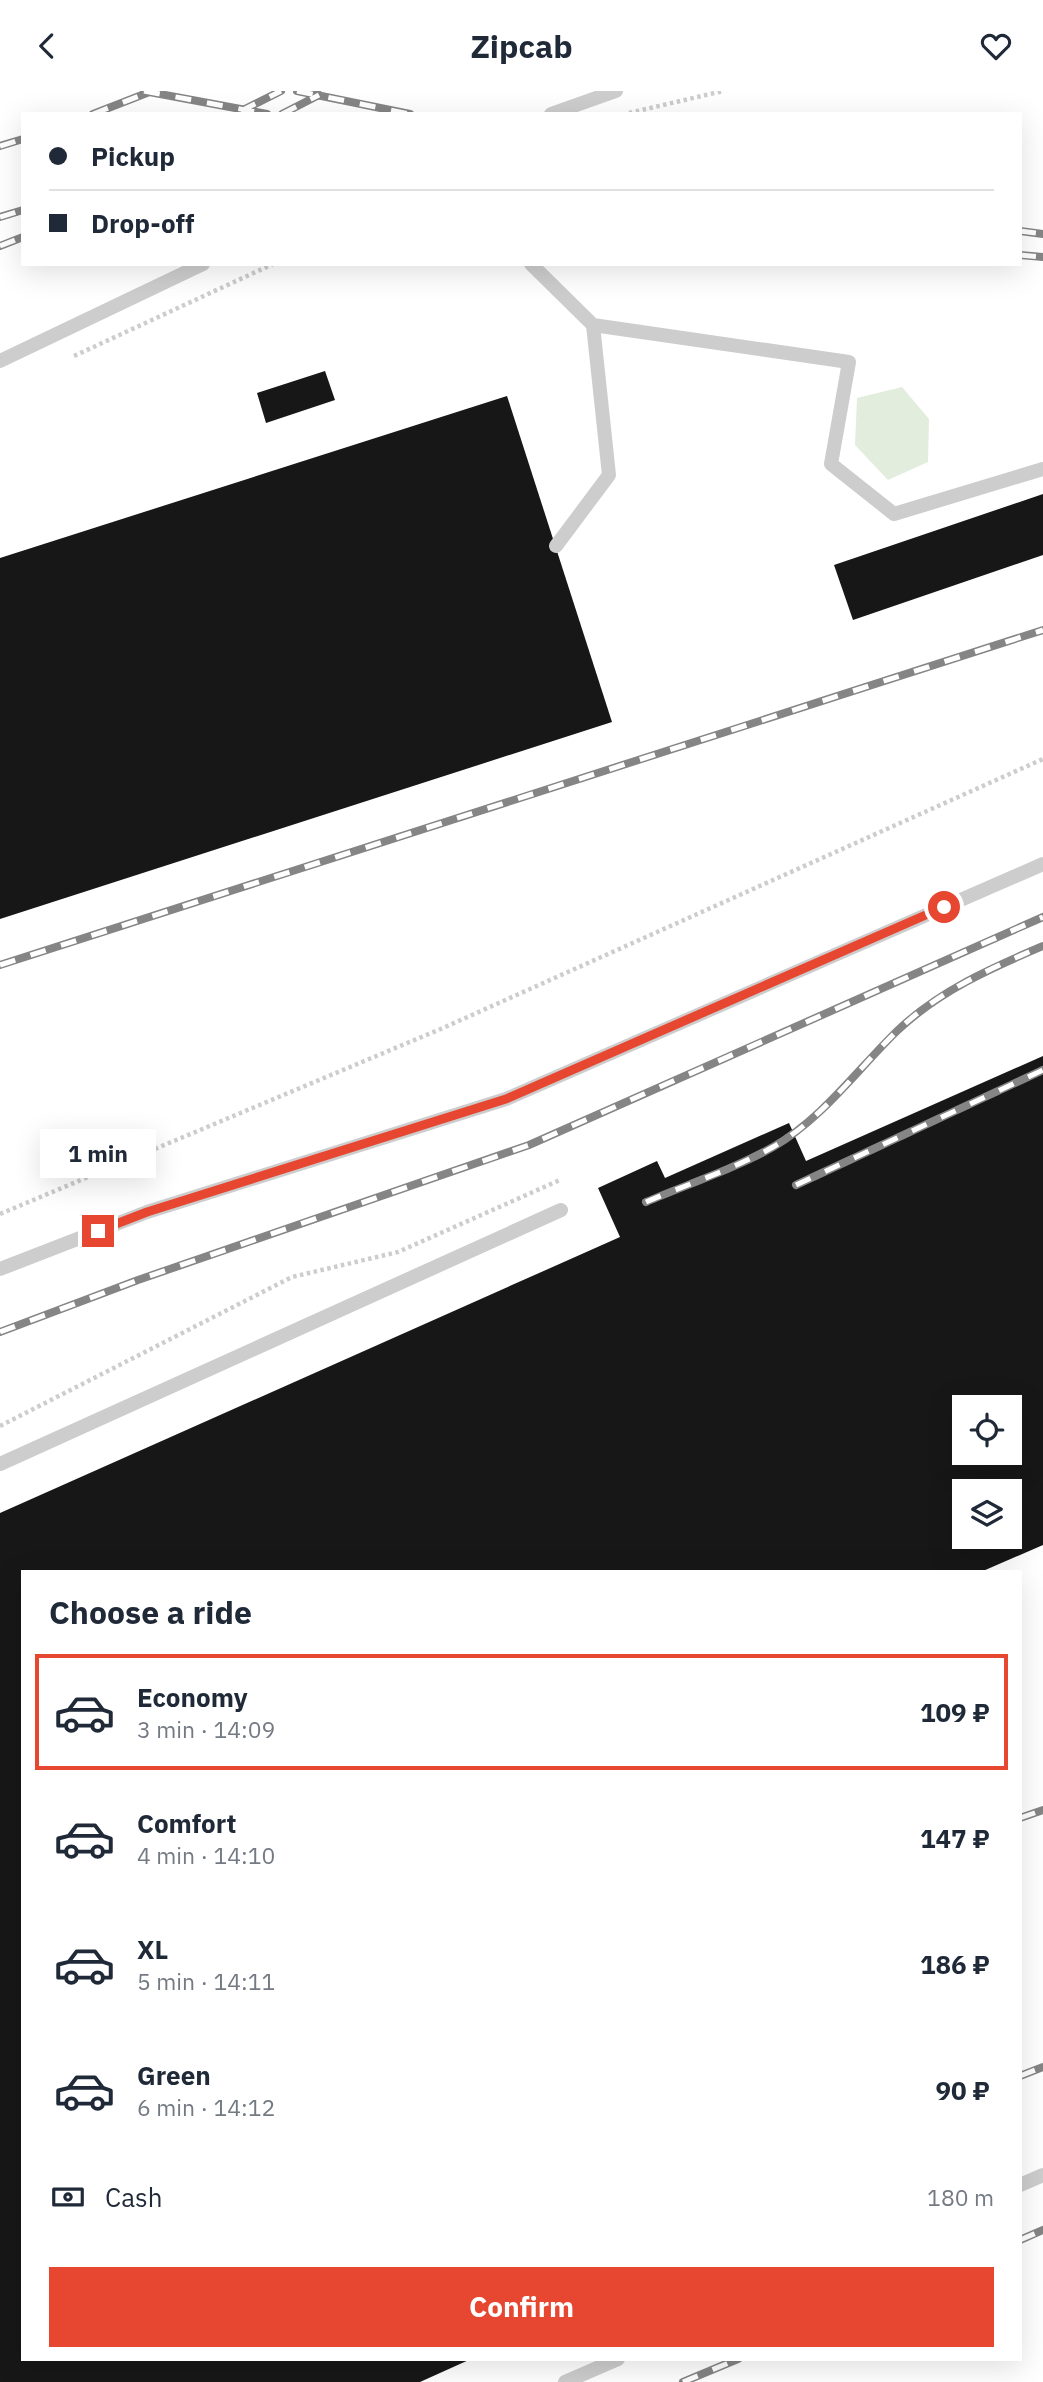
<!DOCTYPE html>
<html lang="en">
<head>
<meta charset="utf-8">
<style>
	:root { --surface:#fff; --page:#f6f6f7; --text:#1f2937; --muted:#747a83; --line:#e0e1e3; --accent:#e74731 }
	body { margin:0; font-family:"IBM Plex Sans",sans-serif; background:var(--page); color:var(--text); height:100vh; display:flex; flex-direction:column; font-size:26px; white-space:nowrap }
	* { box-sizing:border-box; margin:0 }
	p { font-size:23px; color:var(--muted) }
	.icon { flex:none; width:38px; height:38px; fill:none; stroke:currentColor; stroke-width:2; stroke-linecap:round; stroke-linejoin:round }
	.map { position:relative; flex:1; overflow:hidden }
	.side { position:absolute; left:21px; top:1479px; width:1001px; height:791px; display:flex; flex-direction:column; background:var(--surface); border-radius:0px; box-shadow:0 7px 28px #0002 }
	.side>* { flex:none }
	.guide { position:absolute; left:21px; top:21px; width:1001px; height:154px; border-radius:0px; box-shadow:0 7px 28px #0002; display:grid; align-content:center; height:154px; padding:0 28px; background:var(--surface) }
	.buttons { position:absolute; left:952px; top:1304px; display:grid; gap:14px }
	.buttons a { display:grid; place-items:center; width:70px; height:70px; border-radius:0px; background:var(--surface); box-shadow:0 7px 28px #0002; font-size:35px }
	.end { position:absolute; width:32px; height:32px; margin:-16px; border:9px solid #e74731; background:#fff; box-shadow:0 0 0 4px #fff }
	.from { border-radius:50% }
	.bubble { position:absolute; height:49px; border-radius:0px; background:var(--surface); box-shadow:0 7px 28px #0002; font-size:23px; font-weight:700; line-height:49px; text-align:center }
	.guide b { display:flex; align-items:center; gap:24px; height:66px; font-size:26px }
	.guide b+b { border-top:2px solid var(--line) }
	.guide i { width:18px; height:18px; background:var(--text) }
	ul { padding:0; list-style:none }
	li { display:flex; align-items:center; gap:21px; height:116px; margin:0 14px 10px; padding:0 14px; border:4px solid transparent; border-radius:0px }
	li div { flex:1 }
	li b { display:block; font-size:26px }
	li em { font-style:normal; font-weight:700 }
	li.current { border-color:var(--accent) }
	li>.icon { width:63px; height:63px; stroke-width:1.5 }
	h2 { padding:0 28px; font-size:32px; line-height:84px }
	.pay { display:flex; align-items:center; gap:18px; height:77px; padding:0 28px; font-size:26px }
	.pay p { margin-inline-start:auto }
	.cta { display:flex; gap:14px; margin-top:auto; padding:14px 28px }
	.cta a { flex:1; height:80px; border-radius:0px; background:var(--accent); color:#fff; font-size:28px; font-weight:700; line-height:80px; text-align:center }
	header { display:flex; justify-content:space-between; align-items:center; height:91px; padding:0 28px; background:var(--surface); font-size:32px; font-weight:700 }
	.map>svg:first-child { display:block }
</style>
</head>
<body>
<header><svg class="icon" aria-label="back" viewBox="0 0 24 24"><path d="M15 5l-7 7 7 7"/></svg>Zipcab<svg class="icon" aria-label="heart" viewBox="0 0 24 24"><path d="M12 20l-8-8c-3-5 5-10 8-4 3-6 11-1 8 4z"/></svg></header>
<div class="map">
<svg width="1043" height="2291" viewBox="0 0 1043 2291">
	<rect width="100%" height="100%" fill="#fff"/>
	<polygon fill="#e3eddd" points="902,296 929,328 928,371 888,389 855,354 857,307"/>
	<g fill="#171717" fill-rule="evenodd">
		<polygon points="325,280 335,309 266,332 257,302"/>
		<polygon points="507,305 612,631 0,828 0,467"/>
		<polygon points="1043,403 1043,464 853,529 834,474"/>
		<path d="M1043,965V1454L983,1480H23V2268H471L420,2291H0V1422L620,1146L598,1097L657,1070L665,1087L789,1032L806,1070ZM964,1316H1010V1362H964ZM964,1400H1010V1446H964Z"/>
	</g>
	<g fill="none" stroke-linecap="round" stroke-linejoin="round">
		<g stroke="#cdcdcd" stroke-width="4.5" stroke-dasharray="3.5 3.5" stroke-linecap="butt">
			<polyline points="629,22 723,0"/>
			<polyline points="74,265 273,173"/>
			<polyline points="0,1123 443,937 1043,668"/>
			<polyline points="0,1335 292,1186 398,1161 560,1089"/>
		</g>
		<g stroke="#cdcdcd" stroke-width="14">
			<polyline points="551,23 616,0"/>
			<polyline points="531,173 593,234 849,271 831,373 894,423 1043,378"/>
			<polyline points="0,270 203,173"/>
			<polyline points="556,455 609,384 593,234"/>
			<polyline points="0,1178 147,1121 506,1008 1043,773"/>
			<polyline points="0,1373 561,1119"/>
			<polyline points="1020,2094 1043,2084"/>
			<polyline points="565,2291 618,2268"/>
		</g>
		<defs>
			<g id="rail">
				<polyline points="144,0 267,23"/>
				<polyline points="297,0 410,23"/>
				<polyline points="241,20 281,0"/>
				<polyline points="93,23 152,0"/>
				<polyline points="282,23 319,4"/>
				<polyline points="0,55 23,48"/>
				<polyline points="0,126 23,119"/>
				<polyline points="1020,140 1043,143"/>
				<polyline points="0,155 23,146"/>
				<polyline points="1020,164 1043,166"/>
				<polyline points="0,874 1043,539"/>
				<polyline points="796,1094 1043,979"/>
				<path d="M646,1111C688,1093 734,1078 773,1056C822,1028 857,979 897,940C939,900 991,877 1043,855"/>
				<polyline points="0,1241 138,1189 529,1054 1043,826"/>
				<polyline points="1020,1727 1043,1719"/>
				<polyline points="1020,1985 1043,1976"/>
				<polyline points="1020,2149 1043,2139"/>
				<polyline points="683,2291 738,2268"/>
			</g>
		</defs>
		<use href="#rail" stroke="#858585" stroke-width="8"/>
		<use href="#rail" stroke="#fff" stroke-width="5" stroke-dasharray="16" stroke-linecap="butt"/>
	</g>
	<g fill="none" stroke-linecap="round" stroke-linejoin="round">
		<polyline stroke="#e74731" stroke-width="9" points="98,1140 147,1121 506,1008 944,816"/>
	</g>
</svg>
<div class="buttons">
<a><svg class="icon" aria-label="locate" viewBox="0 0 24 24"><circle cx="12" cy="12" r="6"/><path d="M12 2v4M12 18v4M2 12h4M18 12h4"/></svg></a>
<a><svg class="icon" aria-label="layers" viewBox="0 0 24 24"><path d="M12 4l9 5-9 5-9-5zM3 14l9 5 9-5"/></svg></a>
</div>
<i class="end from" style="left:944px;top:816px"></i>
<i class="end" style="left:98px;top:1140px"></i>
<div class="bubble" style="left:40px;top:1038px;width:116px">1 min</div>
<div class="guide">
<b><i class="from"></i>Pickup</b>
<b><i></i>Drop-off</b>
</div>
<section class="side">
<h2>Choose a ride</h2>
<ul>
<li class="current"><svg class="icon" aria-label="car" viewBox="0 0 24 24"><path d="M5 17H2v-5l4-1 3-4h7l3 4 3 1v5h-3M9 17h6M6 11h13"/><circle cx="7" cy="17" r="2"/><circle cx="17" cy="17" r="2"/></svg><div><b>Economy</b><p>3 min · 14:09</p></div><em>109 ₽</em></li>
<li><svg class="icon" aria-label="car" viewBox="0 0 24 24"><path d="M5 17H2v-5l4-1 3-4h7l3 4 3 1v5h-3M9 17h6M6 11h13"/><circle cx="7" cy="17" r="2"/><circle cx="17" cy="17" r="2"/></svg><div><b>Comfort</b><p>4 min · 14:10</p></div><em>147 ₽</em></li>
<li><svg class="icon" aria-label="car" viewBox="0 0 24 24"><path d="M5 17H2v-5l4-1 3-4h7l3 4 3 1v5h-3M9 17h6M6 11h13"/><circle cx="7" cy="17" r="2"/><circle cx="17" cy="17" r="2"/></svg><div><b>XL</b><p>5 min · 14:11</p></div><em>186 ₽</em></li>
<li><svg class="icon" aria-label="car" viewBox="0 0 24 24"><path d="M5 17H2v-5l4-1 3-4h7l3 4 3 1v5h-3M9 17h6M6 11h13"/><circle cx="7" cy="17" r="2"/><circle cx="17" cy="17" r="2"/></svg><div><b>Green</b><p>6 min · 14:12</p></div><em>90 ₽</em></li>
</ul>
<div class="pay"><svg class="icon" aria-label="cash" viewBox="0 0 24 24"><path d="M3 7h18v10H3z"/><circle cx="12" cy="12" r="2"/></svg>Cash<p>180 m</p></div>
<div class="cta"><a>Confirm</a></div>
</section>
</div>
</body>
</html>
